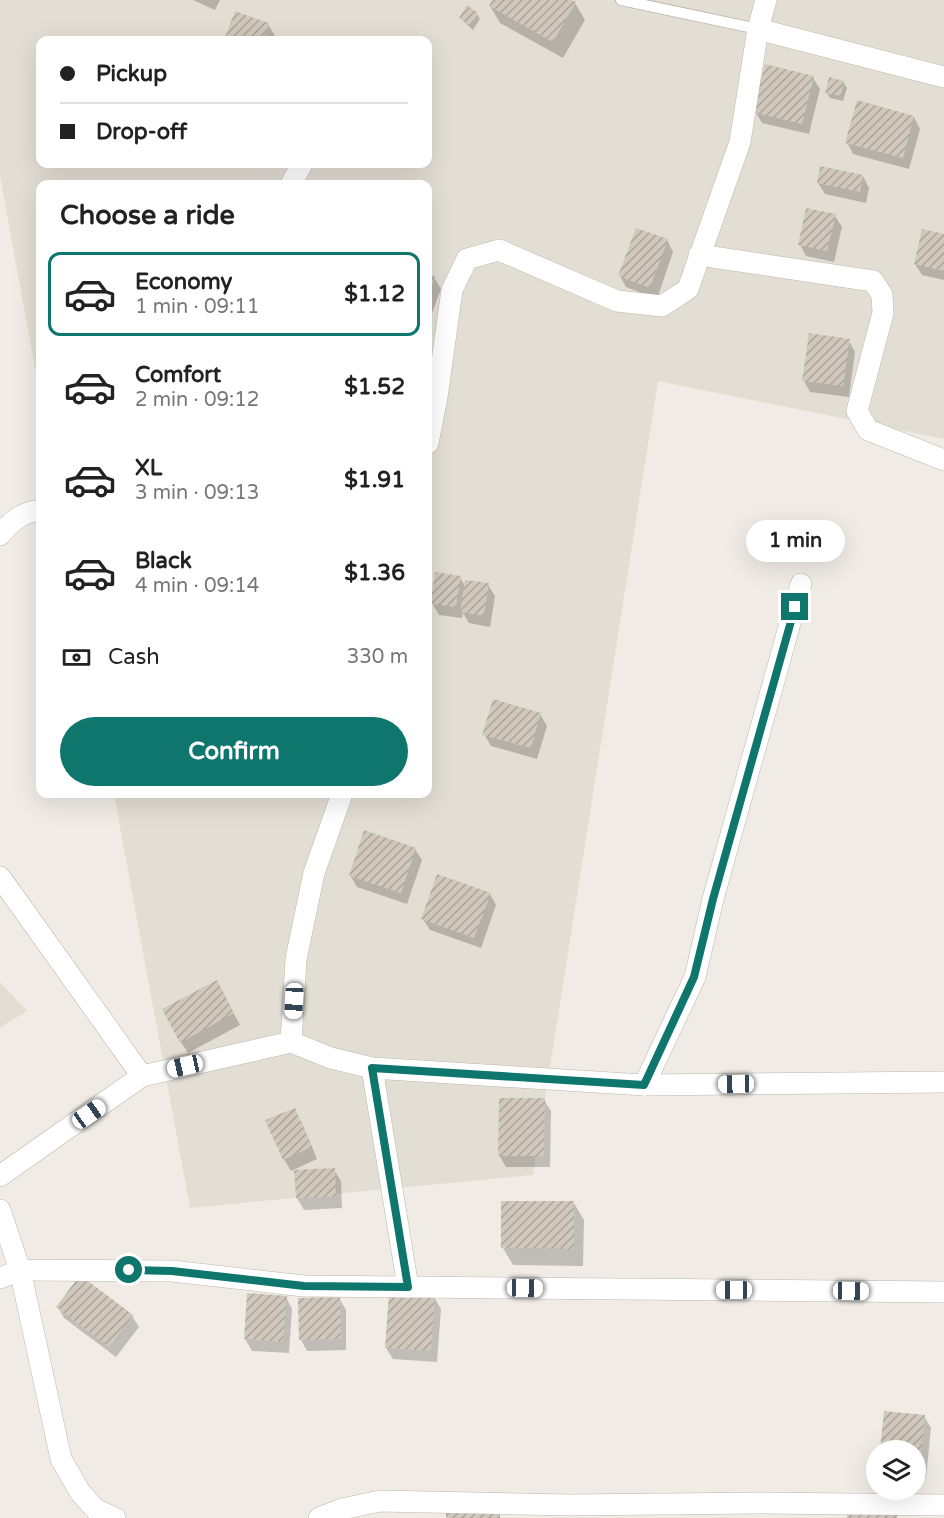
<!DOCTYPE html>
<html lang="en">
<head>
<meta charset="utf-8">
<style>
	:root { --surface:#fff; --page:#f2f2f2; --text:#222; --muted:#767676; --line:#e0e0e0; --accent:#0f766e }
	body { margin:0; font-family:"Varela Round",sans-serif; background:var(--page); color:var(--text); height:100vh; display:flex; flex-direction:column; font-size:22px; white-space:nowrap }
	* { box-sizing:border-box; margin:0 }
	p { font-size:20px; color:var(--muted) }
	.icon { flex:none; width:33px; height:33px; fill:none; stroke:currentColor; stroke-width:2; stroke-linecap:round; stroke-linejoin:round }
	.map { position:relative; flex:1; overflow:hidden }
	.side { position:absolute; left:36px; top:180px; width:396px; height:618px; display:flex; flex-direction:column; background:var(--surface); border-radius:12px; box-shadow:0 6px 24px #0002 }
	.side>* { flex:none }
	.guide { position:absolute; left:36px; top:36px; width:396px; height:132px; border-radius:12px; box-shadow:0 6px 24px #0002; display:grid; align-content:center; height:132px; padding:0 24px; background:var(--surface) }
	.controls { position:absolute; left:866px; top:1440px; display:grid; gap:12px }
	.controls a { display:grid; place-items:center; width:60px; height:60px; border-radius:50%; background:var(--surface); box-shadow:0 6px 24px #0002; font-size:30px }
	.end { position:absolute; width:27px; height:27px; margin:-14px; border:8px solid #0f766e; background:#fff; box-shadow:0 0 0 3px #fff }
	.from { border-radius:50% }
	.bubble { position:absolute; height:42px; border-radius:21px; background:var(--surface); box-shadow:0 6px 24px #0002; font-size:20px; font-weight:800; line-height:42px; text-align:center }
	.car { position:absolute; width:18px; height:36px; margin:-18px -9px; border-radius:8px; box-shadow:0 0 4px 2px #0007; background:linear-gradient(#fff 24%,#345 0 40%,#fff 0 76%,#345 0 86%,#fff 0) }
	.guide b { display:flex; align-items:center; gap:21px; height:57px; font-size:22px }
	.guide b+b { border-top:2px solid var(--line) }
	.guide i { width:15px; height:15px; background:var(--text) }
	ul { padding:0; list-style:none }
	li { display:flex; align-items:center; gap:18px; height:84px; margin:0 12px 9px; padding:0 12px; border:3px solid transparent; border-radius:12px }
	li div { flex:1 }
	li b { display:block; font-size:22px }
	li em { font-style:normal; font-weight:800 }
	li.selected { border-color:var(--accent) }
	li>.icon { width:54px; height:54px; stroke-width:1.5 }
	h2 { padding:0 24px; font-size:27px; line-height:72px }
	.pay { display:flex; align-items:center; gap:15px; height:66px; padding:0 24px; font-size:22px }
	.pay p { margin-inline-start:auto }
	.primary-button { display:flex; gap:12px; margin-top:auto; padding:12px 24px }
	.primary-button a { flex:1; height:69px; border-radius:36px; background:var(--accent); color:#fff; font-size:24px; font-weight:800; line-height:69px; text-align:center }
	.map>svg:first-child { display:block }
</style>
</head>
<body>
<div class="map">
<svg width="944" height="1518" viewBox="0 0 944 1518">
	<defs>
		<pattern id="building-hatch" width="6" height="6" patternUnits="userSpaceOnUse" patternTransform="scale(1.5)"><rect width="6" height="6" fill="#d0c8bc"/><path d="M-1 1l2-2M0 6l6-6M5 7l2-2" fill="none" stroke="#aaa49a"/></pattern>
	</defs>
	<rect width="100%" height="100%" fill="#f0ece5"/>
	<g fill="#e3ded4" fill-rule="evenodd">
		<path d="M0,0H944V439L658,381L533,1175L190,1208L114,794H428V184H40V396L0,176ZM40,40H428V164H40Z"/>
		<polygon points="0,982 27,1011 0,1028"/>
	</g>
	<g fill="#0003">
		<polygon points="193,0 220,0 215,10"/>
		<polygon points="494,0 569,0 575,3 585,20 563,58 500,23 490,6"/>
		<polygon points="236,13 268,24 275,36 273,40 226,40"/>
		<polygon points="477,14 480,19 473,30 460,18"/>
		<polygon points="813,78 820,89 809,134 762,123 755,111"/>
		<polygon points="843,82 847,88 843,101 830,98 827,93"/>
		<polygon points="914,117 920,129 909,169 853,154 847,142"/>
		<polygon points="863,176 869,188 866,203 825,194 818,183"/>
		<polygon points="835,216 842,227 834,262 806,256 800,245"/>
		<polygon points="944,235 944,280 922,275 915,264"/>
		<polygon points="667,240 673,252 657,299 626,287 620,276"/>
		<polygon points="428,275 434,277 441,289 428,324"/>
		<polygon points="849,341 855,352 849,397 810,392 804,381"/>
		<polygon points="460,577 466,588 488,585 495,596 490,627 469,623 463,613 462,618 439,615 432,603"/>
		<polygon points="540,714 547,726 537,759 491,746 484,734"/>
		<polygon points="415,849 422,860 407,904 357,887 350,875"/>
		<polygon points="490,894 496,905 481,948 430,930 423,919"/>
		<polygon points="223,993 240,1025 188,1053 181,1042"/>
		<polygon points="544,1100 551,1111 550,1167 506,1167 499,1155"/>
		<polygon points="301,1121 317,1159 291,1171 284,1159"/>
		<polygon points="334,1170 341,1181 342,1208 304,1210 297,1198 296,1171"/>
		<polygon points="574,1203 584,1220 583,1266 513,1265 503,1248"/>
		<polygon points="286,1297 292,1309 289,1353 252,1351 245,1339"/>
		<polygon points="434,1297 441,1309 437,1362 393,1359 386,1348"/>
		<polygon points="339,1298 346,1310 346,1350 307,1351 301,1340"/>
		<polygon points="58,1307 132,1316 139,1327 116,1357 64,1318"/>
		<polygon points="886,1413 924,1416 931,1428 926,1478 915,1478 915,1450 882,1450"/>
	</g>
	<g fill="url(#building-hatch)">
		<polygon points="492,0 572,0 576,2 553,42 489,6"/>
		<polygon points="467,5 478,13 470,26 459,18"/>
		<polygon points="235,11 269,23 263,40 224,40"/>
		<polygon points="765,64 814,76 802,124 753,112"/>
		<polygon points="829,77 844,81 841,96 825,93"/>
		<polygon points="857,100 914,116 903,158 845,143"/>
		<polygon points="820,166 863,175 860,192 817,183"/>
		<polygon points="806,208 836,214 827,251 798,245"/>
		<polygon points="636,228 668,239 650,288 618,276"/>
		<polygon points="922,229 944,234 944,271 914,264"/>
		<polygon points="428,273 435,276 428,296"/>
		<polygon points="809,333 850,339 843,386 802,381"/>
		<polygon points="435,572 461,576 456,607 430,604"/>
		<polygon points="465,580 489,583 484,616 460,612"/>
		<polygon points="493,699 541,713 531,748 482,735"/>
		<polygon points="364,830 416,848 401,893 349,876"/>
		<polygon points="437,874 491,893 474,938 421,919"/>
		<polygon points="217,980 234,1013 180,1043 162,1009"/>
		<polygon points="499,1098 545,1098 544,1156 498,1156"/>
		<polygon points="295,1108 312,1147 283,1160 265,1120"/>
		<polygon points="335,1168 336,1197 296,1198 294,1170"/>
		<polygon points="501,1201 574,1201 574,1249 501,1248"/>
		<polygon points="80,1275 133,1315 109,1347 56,1307"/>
		<polygon points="247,1293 287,1296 283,1342 244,1339"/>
		<polygon points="389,1293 435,1296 431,1351 385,1348"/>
		<polygon points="340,1297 341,1339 299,1340 298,1298"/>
		<polygon points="884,1411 925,1415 920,1467 915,1467 915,1450 880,1450"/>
		<polygon points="446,1511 500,1513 500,1518 446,1518"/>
		<polygon points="847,1513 897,1514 897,1518 847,1518"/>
	</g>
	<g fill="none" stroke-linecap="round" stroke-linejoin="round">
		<defs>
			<polyline id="lane" points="621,0 758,29"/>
			<g id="street">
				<polyline points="758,29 944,77"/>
				<polyline points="291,184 302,164"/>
				<polyline points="699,255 873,281 882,295 883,313 857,411 868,430 944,460"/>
				<polyline points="428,443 437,397 452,290 467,259 499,250 617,301 662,306 688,289 740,142 758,29 766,0"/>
				<path d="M0,535C9,523 25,510 40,511"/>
				<polyline points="0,877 142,1076 291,1042 331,1058 372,1068 644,1085 944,1082"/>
				<polyline points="291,1042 296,959 314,873 342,794"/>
				<polyline points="372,1068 408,1287"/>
				<polyline points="644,1085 695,977 713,899 801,584"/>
				<polyline points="0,1176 142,1076"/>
				<polyline points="0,1210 20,1270 172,1271 304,1286 944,1292"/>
				<polyline points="0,1278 20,1270 61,1459 80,1492 95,1509 115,1518"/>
				<polyline points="319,1518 342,1509 380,1501 569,1505 759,1503 944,1505"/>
			</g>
		</defs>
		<use href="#lane" stroke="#bdb6ac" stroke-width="12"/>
		<use href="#street" stroke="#bdb6ac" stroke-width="22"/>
		<use href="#lane" stroke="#fff" stroke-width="10"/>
		<use href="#street" stroke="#fff" stroke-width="21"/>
	</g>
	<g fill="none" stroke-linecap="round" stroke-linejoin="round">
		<polyline stroke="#0f766e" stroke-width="8" points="129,1270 172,1271 304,1286 408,1287 372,1068 644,1085 694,977 713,899 795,607"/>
	</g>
</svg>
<div class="controls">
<a><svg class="icon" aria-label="layers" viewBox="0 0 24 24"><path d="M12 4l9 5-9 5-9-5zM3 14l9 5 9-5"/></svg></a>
</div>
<i class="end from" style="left:129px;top:1270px"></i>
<i class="end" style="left:795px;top:607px"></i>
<div class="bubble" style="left:746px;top:520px;width:99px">1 min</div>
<i class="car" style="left:294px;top:1001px;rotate:183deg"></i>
<i class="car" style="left:185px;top:1066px;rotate:257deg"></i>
<i class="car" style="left:736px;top:1084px;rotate:269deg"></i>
<i class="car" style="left:89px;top:1114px;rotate:55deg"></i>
<i class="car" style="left:525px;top:1288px;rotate:91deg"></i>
<i class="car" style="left:734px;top:1290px;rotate:270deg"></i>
<i class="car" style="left:851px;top:1291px;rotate:91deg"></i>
<div class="guide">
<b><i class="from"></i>Pickup</b>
<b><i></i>Drop-off</b>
</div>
<section class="side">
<h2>Choose a ride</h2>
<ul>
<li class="selected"><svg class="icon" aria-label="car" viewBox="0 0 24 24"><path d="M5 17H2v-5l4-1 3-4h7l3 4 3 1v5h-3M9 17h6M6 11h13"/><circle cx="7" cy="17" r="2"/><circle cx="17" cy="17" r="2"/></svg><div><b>Economy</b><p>1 min · 09:11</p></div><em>$1.12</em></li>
<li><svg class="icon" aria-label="car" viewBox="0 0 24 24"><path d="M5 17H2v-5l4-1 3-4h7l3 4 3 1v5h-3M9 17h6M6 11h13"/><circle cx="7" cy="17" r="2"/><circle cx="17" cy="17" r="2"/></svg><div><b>Comfort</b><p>2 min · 09:12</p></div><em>$1.52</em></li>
<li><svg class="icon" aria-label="car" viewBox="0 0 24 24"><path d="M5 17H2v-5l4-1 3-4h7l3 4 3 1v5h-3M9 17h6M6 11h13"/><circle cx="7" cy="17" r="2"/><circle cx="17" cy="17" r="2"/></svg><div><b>XL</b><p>3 min · 09:13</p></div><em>$1.91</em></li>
<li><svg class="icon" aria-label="car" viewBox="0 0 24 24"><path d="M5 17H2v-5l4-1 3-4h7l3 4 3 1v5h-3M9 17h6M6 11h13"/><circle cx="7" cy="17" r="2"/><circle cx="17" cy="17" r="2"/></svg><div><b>Black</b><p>4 min · 09:14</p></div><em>$1.36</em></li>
</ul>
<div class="pay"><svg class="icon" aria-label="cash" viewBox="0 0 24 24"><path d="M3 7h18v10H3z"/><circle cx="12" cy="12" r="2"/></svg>Cash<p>330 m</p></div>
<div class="primary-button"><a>Confirm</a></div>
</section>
</div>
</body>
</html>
